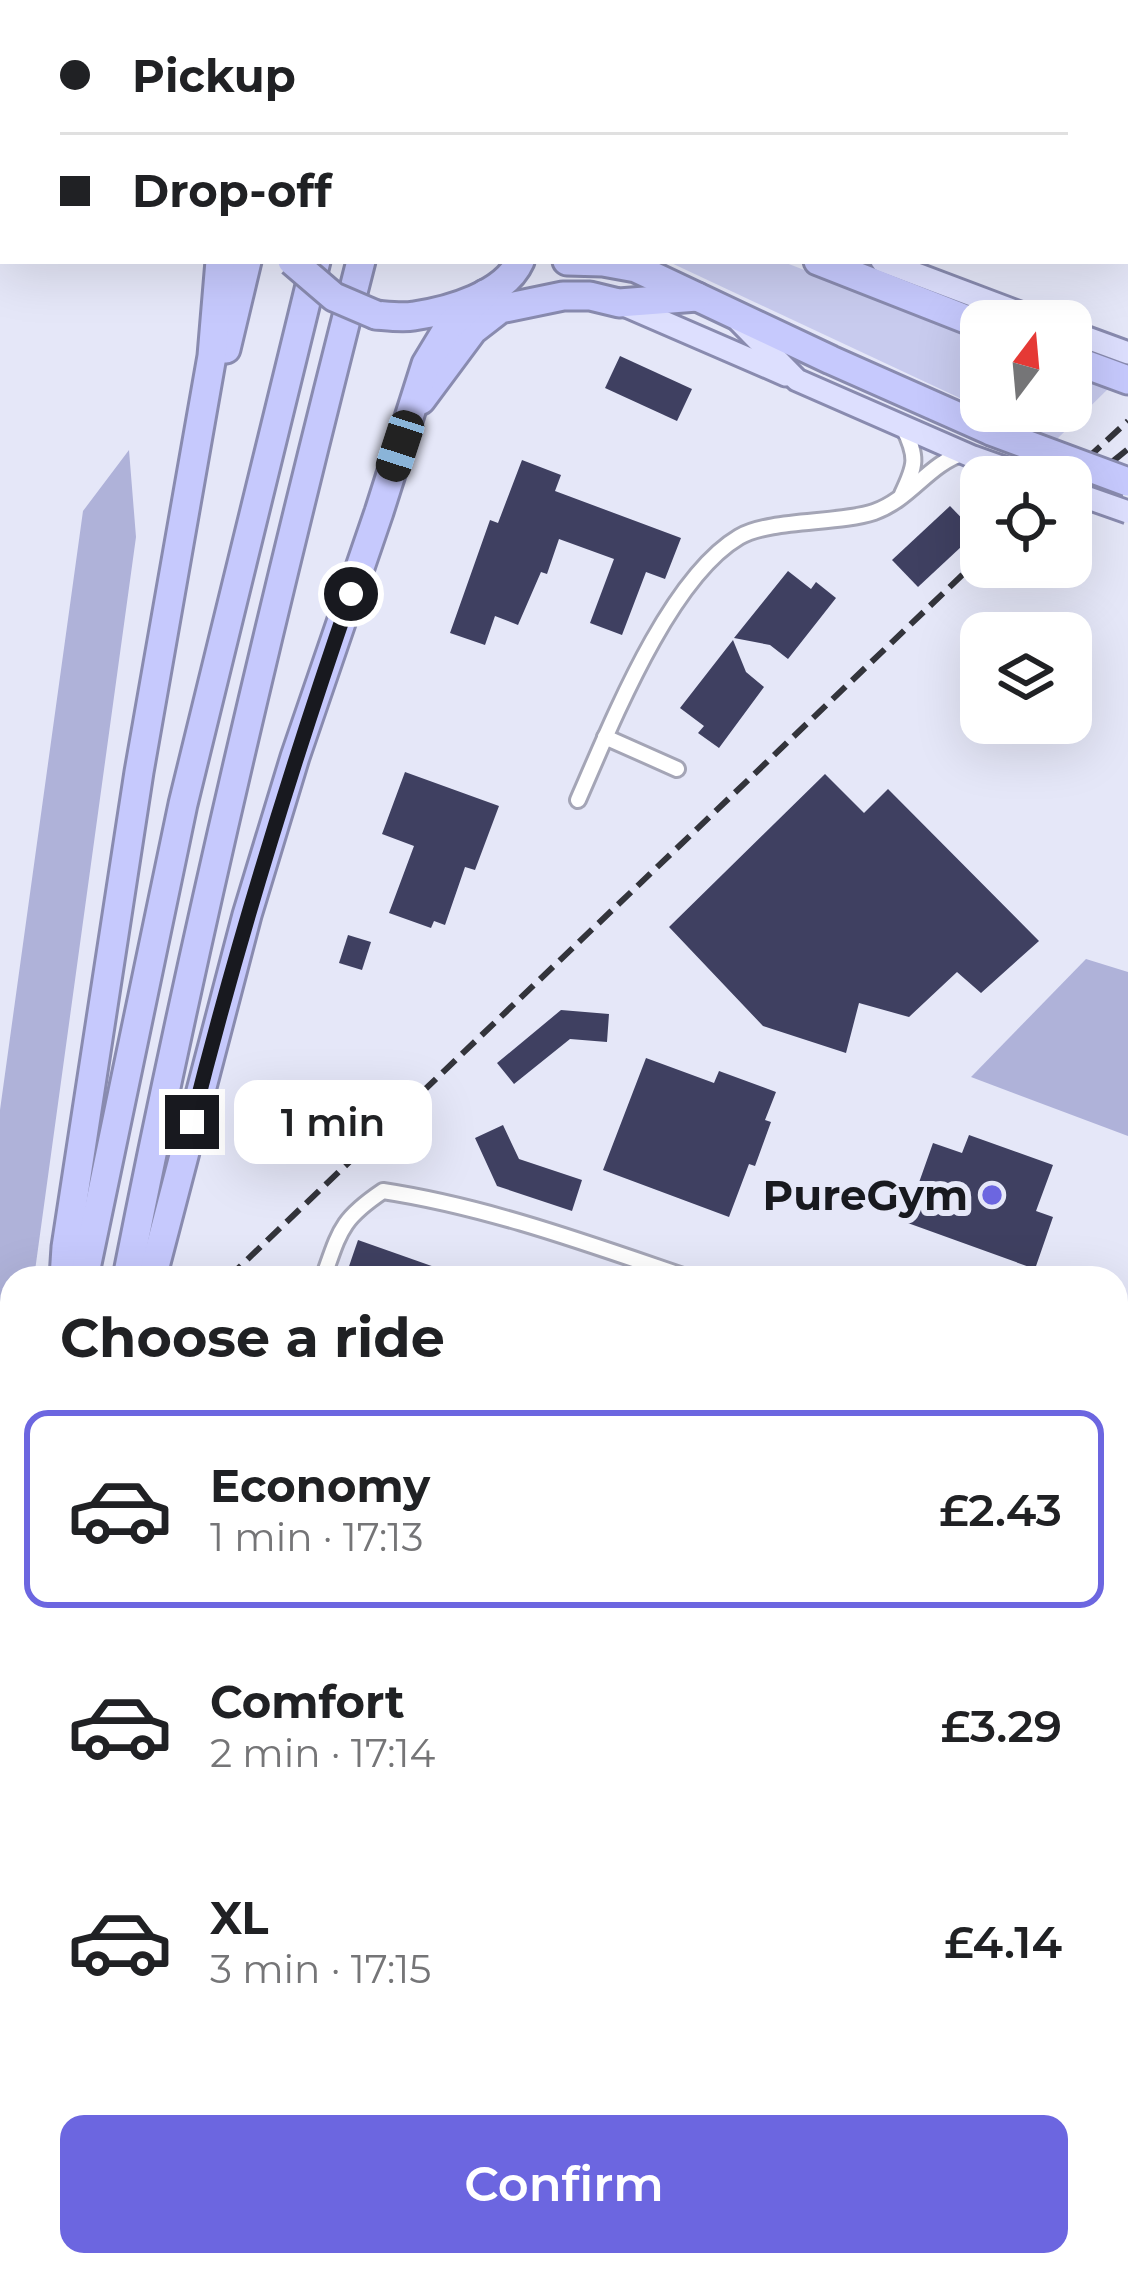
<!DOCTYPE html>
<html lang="en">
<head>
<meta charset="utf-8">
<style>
	:root { --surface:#fff; --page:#f2f2f2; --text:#202124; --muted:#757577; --line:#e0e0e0; --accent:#6c66e0 }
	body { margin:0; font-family:Montserrat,sans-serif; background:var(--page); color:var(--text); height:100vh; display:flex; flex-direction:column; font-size:45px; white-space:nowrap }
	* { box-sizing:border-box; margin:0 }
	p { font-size:39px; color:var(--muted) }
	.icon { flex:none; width:66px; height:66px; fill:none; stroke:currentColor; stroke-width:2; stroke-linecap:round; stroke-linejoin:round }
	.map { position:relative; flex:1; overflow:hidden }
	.side { position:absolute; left:0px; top:1266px; width:1128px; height:1011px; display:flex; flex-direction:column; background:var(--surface); border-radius:36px 36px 0 0; box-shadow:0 12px 48px #0002 }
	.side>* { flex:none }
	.banner { position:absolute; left:0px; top:0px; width:1128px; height:264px; box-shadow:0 12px 48px #0002; display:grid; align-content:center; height:264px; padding:0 60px; background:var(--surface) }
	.needle { width:78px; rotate:16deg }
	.tools { position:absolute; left:960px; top:300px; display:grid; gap:24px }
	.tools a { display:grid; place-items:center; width:132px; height:132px; border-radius:24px; background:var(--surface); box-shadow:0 12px 48px #0002; font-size:60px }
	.end { position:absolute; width:54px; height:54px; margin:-27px; border:15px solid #18191f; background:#fff; box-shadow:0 0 0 6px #fff }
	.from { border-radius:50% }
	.bubble { position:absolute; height:84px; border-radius:24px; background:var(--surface); box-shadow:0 12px 48px #0002; font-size:39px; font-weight:600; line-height:84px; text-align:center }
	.car { position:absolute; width:36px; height:72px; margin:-36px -18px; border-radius:15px; box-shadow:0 0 9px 3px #0007; background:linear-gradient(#222 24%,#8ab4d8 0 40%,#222 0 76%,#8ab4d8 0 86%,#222 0) }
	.banner b { display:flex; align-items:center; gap:42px; height:114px; font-size:45px }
	.banner b+b { border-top:3px solid var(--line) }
	.banner i { width:30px; height:30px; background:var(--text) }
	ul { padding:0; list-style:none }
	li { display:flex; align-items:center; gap:36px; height:198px; margin:0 24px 18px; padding:0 36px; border:6px solid transparent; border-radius:24px }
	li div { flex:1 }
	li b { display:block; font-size:45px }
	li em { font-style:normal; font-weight:600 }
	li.selected { border-color:var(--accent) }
	li>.icon { width:108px; height:108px; stroke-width:1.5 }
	h2 { padding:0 60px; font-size:54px; line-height:144px }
	.button { display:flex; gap:24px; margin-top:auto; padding:24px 60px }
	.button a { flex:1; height:138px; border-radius:24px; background:var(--accent); color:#fff; font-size:48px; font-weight:600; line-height:138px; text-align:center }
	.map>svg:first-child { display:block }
</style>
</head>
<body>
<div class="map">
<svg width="1128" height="2276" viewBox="0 0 1128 2276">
	<rect width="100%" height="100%" fill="#e5e7f8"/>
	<g fill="#c8cbee">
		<polygon points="718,0 1128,0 1128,255 1125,254 1125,3 717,3"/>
		<polygon points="667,261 781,261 981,338 981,408"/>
		<polygon points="1071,371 1111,386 1055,441 987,411 1071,411"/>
	</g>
	<g fill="#afb2d9">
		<polygon points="129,450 136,537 34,1278 12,1278 12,1432 0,1444 0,1110 83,511"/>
		<polygon points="1086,959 1128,972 1128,1136 971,1077"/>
	</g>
	<g fill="#3f4061">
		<polygon points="620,356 692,389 677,421 605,388"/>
		<polygon points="522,460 561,475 555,491 681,538 665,579 646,572 622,635 590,623 614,559 559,539 547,574 541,572 518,625 495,616 485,645 450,633 490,520 498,523"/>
		<polygon points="950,506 976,533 918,587 892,560"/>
		<polygon points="788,571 811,589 816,582 836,598 788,659 770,645 734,638"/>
		<polygon points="733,640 746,672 764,687 719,748 698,733 704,726 680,708"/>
		<polygon points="405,772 499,806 475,870 465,867 445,925 434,921 431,928 389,913 414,846 382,834"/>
		<polygon points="825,774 864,813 888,789 1039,941 981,993 957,972 909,1017 859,1003 846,1053 763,1026 669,927"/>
		<polygon points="348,935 371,942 362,970 339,963"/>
		<polygon points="561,1010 609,1014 607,1042 570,1039 514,1084 497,1063"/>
		<polygon points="646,1058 714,1083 719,1071 776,1092 765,1120 771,1122 755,1166 749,1164 729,1217 603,1170"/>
		<polygon points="503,1125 519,1159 582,1180 572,1211 497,1186 475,1138"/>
		<polygon points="969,1135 1053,1165 1036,1211 1053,1217 1035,1269 905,1222 933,1143 962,1153"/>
		<polygon points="358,1240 460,1276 460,1278 345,1278"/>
	</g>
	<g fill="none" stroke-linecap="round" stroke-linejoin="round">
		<defs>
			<g id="street">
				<polyline points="0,234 3,235"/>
				<path d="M902,494C916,465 918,457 903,427"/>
				<polyline points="605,737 677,769"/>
				<path d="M578,800C611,725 668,579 739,537C769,519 838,524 874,512C911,499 928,464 964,453"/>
				<path d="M323,1278C340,1231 340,1220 383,1191C488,1207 589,1244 689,1278"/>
				<polyline points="1116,1376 1128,1380"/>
				<polyline points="1116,1572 1125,1580 1128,1589"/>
				<polyline points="1116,1641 1128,1604"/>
			</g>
			<g id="secondary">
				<polyline points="1116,1484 1128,1453"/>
				<polyline points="1116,2145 1128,2141"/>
				<polyline points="687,2276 767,2265"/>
			</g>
			<g id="primary">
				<polyline points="882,261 1041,321"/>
				<polyline points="622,304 786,375"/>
				<polyline points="739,321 797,380 973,457 1030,477"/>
				<polyline points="1071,332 1128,353"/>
			</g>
			<g id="highway">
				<polyline points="109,0 112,3"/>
				<polyline points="131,0 133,3"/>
				<polyline points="506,0 508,3"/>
				<polyline points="555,0 556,3"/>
				<polyline points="210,3 211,0"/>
				<polyline points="380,3 380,0"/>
				<polyline points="427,3 428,0"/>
				<polyline points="567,261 603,262 636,268 831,360 991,431"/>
				<polyline points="818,261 981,325"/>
				<path d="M376,315C388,316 402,318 414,316C449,311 505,295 520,261"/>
				<polyline points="226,349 247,261"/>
				<polyline points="1071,359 1128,380"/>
				<polyline points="421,400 473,330 500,309 563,296 590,296 619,303 697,297"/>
				<polyline points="64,1278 66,1247 139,772 212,356 220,261"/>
				<polyline points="84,1278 183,804 316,261"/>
				<path d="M127,1278C194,937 275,598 361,261"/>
				<polyline points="152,1278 247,915 295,757 379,512 426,364 449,326 485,294"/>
				<polyline points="0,1760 12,1683"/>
				<polyline points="0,2048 12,1967"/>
			</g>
		</defs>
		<use href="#street" stroke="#a4a5b6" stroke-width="20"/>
		<use href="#secondary" stroke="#a4a5b6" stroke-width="27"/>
		<use href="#primary" stroke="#898baf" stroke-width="27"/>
		<use href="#highway" stroke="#898baf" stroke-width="33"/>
		<use href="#street" stroke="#fff" stroke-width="14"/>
		<use href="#secondary" stroke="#eeeffe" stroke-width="21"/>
		<use href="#primary" stroke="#dddffe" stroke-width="21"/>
		<use href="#highway" stroke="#c6c9fd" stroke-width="27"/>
		<g stroke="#33343b" stroke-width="6" stroke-dasharray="18 9" stroke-linecap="butt">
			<polyline points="1067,477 1128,421"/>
			<polyline points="1071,495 1128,449"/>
			<polyline points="228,1278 981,557"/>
			<polyline points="0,1500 12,1488"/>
		</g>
		<defs>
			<polyline id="primary-bridge" points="1071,492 1128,512"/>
			<g id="highway-bridge">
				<polyline points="292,261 334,297 376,315"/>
				<polyline points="991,431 1128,482"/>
			</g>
		</defs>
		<use href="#primary-bridge" stroke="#898baf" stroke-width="27" stroke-linecap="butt"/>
		<use href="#highway-bridge" stroke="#898baf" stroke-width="33" stroke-linecap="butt"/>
		<use href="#primary-bridge" stroke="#dddffe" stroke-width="21"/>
		<use href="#highway-bridge" stroke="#c6c9fd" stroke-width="27"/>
	</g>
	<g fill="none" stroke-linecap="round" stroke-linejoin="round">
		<path stroke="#18191f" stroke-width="15" d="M192,1122C237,943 291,768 351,594"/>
	</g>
	<circle fill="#6c66e0" stroke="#e5e7f8" stroke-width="4.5" cx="992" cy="1195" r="12"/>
	<g text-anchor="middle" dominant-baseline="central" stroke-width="12" stroke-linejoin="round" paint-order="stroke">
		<g font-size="42" font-weight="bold" fill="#18191f" stroke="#e5e7f8" text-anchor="end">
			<text x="968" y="1195">PureGym</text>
		</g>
	</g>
</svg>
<div class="tools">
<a><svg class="needle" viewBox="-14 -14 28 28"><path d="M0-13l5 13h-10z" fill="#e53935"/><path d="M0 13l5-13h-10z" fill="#757577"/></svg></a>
<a><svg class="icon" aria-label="locate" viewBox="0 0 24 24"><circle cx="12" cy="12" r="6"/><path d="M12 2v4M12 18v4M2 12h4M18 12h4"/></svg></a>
<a><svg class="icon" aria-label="layers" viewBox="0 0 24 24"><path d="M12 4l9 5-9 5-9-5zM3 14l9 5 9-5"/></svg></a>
</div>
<i class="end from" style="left:351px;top:594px"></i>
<i class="end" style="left:192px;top:1122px"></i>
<div class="bubble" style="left:234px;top:1080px;width:198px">1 min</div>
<i class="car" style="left:400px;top:446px;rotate:198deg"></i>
<div class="banner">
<b><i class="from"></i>Pickup</b>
<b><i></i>Drop-off</b>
</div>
<section class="side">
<h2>Choose a ride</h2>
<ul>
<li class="selected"><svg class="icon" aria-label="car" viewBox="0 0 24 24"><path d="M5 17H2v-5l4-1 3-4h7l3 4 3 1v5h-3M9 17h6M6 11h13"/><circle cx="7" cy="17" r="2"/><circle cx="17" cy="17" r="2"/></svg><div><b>Economy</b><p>1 min · 17:13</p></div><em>£2.43</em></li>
<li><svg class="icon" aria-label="car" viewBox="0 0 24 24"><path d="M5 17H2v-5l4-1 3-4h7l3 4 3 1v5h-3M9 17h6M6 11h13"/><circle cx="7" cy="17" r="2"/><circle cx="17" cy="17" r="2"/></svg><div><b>Comfort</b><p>2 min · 17:14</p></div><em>£3.29</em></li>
<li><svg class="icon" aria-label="car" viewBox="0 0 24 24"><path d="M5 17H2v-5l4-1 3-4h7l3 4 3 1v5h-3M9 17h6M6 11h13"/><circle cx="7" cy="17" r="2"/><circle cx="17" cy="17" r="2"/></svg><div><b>XL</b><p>3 min · 17:15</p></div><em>£4.14</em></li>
</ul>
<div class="button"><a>Confirm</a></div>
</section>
</div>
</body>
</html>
